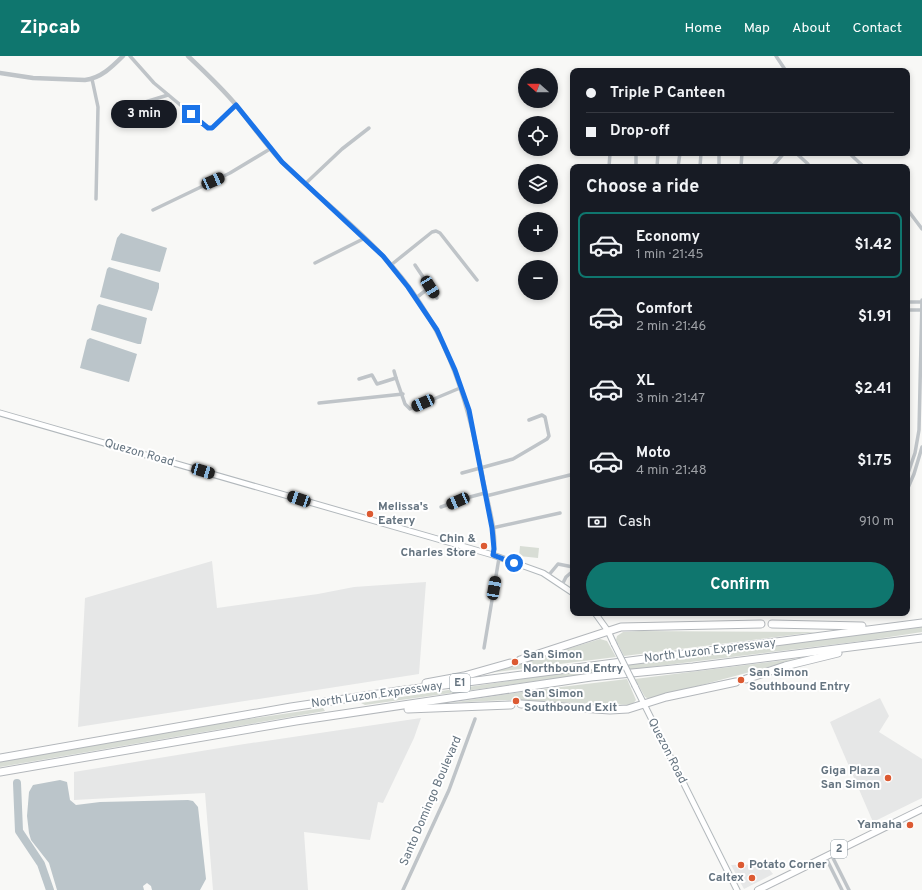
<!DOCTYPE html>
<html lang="en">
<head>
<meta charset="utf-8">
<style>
	:root { --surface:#171b24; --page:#242831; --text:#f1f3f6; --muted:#9ea1a6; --line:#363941; --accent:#0f766e }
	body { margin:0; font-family:Overpass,sans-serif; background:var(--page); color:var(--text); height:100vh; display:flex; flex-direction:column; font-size:15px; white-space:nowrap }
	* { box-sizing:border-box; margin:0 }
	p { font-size:13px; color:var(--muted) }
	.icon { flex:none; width:22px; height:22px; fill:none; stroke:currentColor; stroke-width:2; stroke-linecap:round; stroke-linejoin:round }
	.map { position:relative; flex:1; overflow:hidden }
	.details { position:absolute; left:570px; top:108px; width:340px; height:452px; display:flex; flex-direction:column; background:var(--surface); border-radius:8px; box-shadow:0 2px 6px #0003 }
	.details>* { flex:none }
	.guide { position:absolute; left:570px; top:12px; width:340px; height:88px; border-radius:8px; box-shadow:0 2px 6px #0003; display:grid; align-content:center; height:88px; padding:0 16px; background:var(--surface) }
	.needle { width:26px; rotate:291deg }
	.controls { position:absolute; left:518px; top:12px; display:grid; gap:8px }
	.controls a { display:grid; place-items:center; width:40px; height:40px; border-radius:50%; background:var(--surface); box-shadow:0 2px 6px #0003; font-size:20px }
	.end { position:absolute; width:18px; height:18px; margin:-9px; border:5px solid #1a73e8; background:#fff; box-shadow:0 0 0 2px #fff }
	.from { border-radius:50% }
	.bubble { position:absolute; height:28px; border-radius:14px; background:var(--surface); box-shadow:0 2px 6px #0003; font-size:13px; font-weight:700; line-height:28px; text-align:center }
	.car { position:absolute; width:12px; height:24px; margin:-12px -6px; border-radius:5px; box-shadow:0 0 3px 1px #0007; background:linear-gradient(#222 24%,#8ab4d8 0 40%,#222 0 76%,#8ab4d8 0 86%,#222 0) }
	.guide b { display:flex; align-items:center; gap:14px; height:38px; font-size:15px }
	.guide b+b { border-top:1px solid var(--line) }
	.guide i { width:10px; height:10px; background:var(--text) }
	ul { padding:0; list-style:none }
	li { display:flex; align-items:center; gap:12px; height:66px; margin:0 8px 6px; padding:0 8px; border:2px solid transparent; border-radius:8px }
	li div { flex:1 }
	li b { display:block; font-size:15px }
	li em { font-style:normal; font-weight:700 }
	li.active { border-color:var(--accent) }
	li>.icon { width:36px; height:36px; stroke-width:1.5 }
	h2 { padding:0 16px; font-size:18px; line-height:48px }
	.pay { display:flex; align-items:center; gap:10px; height:44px; padding:0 16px; font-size:15px }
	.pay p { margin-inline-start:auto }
	.action { display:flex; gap:8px; margin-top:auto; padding:8px 16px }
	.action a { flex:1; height:46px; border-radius:24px; background:var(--accent); color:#fff; font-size:16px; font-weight:700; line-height:46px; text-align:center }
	header { display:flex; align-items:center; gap:24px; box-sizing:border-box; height:56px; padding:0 20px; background:var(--accent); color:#fff }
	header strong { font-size:19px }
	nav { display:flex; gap:22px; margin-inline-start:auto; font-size:14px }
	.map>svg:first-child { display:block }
</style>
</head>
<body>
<header>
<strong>Zipcab</strong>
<nav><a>Home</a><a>Map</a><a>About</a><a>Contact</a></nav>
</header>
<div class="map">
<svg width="922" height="834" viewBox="0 0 922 834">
	<rect width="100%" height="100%" fill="#f8f8f6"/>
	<g fill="#e6e7e7">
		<polygon points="212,505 217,552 318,538 354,531 426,526 419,618 78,671 85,542"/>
		<polygon points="880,642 889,660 879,676 922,703 922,742 873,766 830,666"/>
		<polygon points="421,662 414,682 383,747 378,746 370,784 304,776 308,834 213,834 205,737 74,744 74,716 238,689"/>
		<polygon points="769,808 769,813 773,818 744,833 731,809"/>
	</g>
	<g fill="#d8ddd5">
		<polygon points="520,490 539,492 538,502 519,500"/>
		<polygon points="922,571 922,576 870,584 536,625 365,649 361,647 568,616"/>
		<polygon points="639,575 816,576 624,600 616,584 617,580 623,576"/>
		<polygon points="600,583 607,585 616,601 489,617"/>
		<polygon points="802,602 649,643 645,641 635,623"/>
		<polygon points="627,623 636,644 632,649 505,644 450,647 528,635"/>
		<polygon points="323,652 325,655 0,711 0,706 216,668"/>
	</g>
	<g fill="#bbc5ca">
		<polygon points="121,177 167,192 160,216 111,204 117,182"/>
		<polygon points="109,211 159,227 159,232 152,255 100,241 107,213"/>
		<polygon points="99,248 147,262 141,288 138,288 91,274 97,250"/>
		<polygon points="90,282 137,298 129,326 80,312 87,284"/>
		<polygon points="60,724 67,726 70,744 76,749 100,746 188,744 193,745 198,751 206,823 200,834 152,834 151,830 147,827 143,830 144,834 57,834 49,807 31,784 29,777 27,760 29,736 33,729"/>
	</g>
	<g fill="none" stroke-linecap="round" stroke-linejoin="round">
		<polyline stroke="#bbc5ca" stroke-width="8" points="17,727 19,775 41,808 50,834"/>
		<defs>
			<g id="secondary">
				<polyline points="0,357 493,499 543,517 573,537"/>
				<polyline points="595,557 608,575 614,588"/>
				<polyline points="635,630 737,834"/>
			</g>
			<polyline id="trunk" points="758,834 922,753"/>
			<g id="motorway">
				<polyline points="772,568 862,570"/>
				<polyline points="520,604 621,571 761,568"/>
				<polyline points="746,623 785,610 838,597"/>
				<polyline points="426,627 464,620 510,607"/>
				<polyline points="521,648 610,654 628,653 666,641 736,626"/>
				<polyline points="408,653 511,649"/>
				<polyline points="0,702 291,651 398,635 922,567"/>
				<polyline points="0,716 296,665 591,621 693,611 922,582"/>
			</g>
		</defs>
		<use href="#secondary" stroke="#b2b8bc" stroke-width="7"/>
		<use href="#trunk" stroke="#b3b7bb" stroke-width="8"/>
		<use href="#motorway" stroke="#b3b7bb" stroke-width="9"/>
		<g stroke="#bfc4c8" stroke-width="3.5">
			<polyline points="130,0 154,27 208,72 212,72 236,49"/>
			<polyline points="776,0 786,15"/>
			<polyline points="92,23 98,51 96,143"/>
			<polyline points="144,56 142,47 168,39"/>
			<polyline points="796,97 808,108"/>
			<polyline points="849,97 864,111"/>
			<polyline points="609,111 610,97"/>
			<polyline points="636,111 636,97"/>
			<polyline points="657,111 658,97"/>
			<polyline points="678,111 680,97"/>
			<polyline points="700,111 701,97"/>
			<polyline points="719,111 719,97"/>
			<polyline points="741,111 742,97"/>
			<polyline points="772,111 784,97"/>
			<polyline points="305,128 342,93 369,72"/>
			<polyline points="907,153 922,173"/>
			<polyline points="153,154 230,117 270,93"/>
			<polyline points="315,207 365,182"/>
			<polyline points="391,209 432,176 436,175 440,177 477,224"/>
			<polyline points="415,209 437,242"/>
			<polyline points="416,242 430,231"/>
			<polyline points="907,246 922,246"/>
			<polyline points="907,254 922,254"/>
			<polyline points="394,315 396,322"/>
			<polyline points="359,323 372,319 377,328 396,322 405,348 410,353 460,332"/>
			<polyline points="319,347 403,338"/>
			<polyline points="462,417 513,403 547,383 549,380 545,361 542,359 529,364"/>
			<polyline points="907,420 915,397 919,374 922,244"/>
			<polyline points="907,434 914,418 922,391"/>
			<polyline points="486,440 570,419"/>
			<polyline points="441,451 466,442 485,437"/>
			<polyline points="492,472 560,457"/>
			<polyline points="548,520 558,508 573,511"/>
			<polyline points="562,529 566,521 573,515"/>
			<polyline points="484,592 499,502"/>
			<polyline points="831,798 849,834"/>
			<polyline points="825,800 842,834"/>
			<polyline points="403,834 449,734 475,663"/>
		</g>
		<g stroke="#bfc4c8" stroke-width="4.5">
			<path d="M188,0C205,16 223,33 237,50C252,69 265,88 281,105C313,137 350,165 381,198C443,262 468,339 483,424C487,446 498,479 493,499"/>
			<path d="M0,17L33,22L85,24C101,22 112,11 123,0"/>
		</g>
		<use href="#secondary" stroke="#fff" stroke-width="5"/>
		<use href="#trunk" stroke="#fff" stroke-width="6"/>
		<use href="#motorway" stroke="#fff" stroke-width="7"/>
		<defs>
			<polyline id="secondary-bridge" points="614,588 635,630"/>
		</defs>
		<use href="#secondary-bridge" stroke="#b2b8bc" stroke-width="7" stroke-linecap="butt"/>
		<use href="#secondary-bridge" stroke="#fff" stroke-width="5"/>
	</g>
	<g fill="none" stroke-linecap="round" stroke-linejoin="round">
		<polyline stroke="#1a73e8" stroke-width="5" points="191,58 208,72 212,72 236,49 282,106 383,200 408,231 437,274 455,314 469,354 492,472 494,493 493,499 514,507"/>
	</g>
	<g fill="#dc5a32" stroke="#fff" stroke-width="1.5">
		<circle cx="370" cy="458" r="4"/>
		<circle cx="484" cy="490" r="4"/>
		<circle cx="515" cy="606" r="4"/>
		<circle cx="741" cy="624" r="4"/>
		<circle cx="516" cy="645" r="4"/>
		<circle cx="888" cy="722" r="4"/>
		<circle cx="910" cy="769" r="4"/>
		<circle cx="741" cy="809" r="4"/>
		<circle cx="752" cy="822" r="4"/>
	</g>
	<g text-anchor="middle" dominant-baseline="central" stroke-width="4" stroke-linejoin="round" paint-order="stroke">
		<g fill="#fff" stroke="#939ea6" stroke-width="1">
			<rect x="450" y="618" width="20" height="18" rx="3"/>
			<rect x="831" y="784" width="16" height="18" rx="3"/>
		</g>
		<g font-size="11" font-weight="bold" fill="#657480">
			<text x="460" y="627">E1</text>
			<text x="839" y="793">2</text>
		</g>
		<g font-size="12" fill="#657480" stroke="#fff">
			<text transform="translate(139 397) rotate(16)">Quezon Road</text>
			<text transform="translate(710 595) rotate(-7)">North Luzon Expressway</text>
			<text transform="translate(377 639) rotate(-8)">North Luzon Expressway</text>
			<text transform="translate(667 695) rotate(63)">Quezon Road</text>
			<text transform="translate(431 745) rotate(-67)">Santo Domingo Boulevard</text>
		</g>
		<g font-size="12" font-weight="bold" fill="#657480" stroke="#fff" text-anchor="start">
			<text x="378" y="451">Melissa's<tspan x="378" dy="14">Eatery</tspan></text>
			<text x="476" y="483" text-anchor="end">Chin &amp;<tspan x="476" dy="14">Charles Store</tspan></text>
			<text x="523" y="599">San Simon<tspan x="523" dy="14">Northbound Entry</tspan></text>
			<text x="749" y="617">San Simon<tspan x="749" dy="14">Southbound Entry</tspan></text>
			<text x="524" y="638">San Simon<tspan x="524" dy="14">Southbound Exit</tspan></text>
			<text x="880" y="715" text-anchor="end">Giga Plaza<tspan x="880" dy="14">San Simon</tspan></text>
			<text x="902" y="769" text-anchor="end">Yamaha</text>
			<text x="749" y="809">Potato Corner</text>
			<text x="744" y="822" text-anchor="end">Caltex</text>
		</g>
	</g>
</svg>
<div class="controls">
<a><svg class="needle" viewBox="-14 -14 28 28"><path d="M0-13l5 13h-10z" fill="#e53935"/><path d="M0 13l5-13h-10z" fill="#9ea1a6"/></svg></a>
<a><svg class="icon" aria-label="locate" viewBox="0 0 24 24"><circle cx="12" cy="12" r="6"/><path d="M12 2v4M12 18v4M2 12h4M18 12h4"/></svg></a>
<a><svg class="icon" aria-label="layers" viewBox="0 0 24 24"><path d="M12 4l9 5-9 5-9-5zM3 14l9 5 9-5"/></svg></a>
<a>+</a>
<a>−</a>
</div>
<i class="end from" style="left:514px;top:507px"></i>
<i class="end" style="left:191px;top:58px"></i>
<div class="bubble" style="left:111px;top:44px;width:66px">3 min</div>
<i class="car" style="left:213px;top:125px;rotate:66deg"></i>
<i class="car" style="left:430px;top:231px;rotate:148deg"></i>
<i class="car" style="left:423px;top:347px;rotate:246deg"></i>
<i class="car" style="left:203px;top:415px;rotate:106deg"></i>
<i class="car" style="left:299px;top:443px;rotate:289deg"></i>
<i class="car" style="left:458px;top:445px;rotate:247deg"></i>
<i class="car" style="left:494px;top:532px;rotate:10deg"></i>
<div class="guide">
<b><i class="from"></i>Triple P Canteen</b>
<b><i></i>Drop-off</b>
</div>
<section class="details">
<h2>Choose a ride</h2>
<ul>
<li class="active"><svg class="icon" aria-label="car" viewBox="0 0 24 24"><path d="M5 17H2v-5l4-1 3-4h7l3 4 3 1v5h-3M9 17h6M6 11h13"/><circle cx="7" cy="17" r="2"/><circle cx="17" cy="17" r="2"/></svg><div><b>Economy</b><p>1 min · 21:45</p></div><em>$1.42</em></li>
<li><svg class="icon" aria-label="car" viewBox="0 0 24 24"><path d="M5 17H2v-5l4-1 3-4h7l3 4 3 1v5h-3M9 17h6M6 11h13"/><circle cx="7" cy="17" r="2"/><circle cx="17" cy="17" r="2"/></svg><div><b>Comfort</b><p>2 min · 21:46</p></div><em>$1.91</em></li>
<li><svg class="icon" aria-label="car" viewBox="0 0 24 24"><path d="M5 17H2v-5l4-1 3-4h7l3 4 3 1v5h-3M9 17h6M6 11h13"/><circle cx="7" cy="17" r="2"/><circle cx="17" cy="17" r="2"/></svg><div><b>XL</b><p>3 min · 21:47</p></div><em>$2.41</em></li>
<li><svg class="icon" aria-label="car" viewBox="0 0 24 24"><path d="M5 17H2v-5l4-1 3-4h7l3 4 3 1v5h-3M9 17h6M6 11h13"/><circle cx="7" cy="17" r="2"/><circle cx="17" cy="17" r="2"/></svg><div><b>Moto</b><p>4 min · 21:48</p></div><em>$1.75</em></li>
</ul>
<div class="pay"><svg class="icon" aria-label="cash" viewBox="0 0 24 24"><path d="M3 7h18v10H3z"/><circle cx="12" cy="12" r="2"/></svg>Cash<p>910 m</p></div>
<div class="action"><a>Confirm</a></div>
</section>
</div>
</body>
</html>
